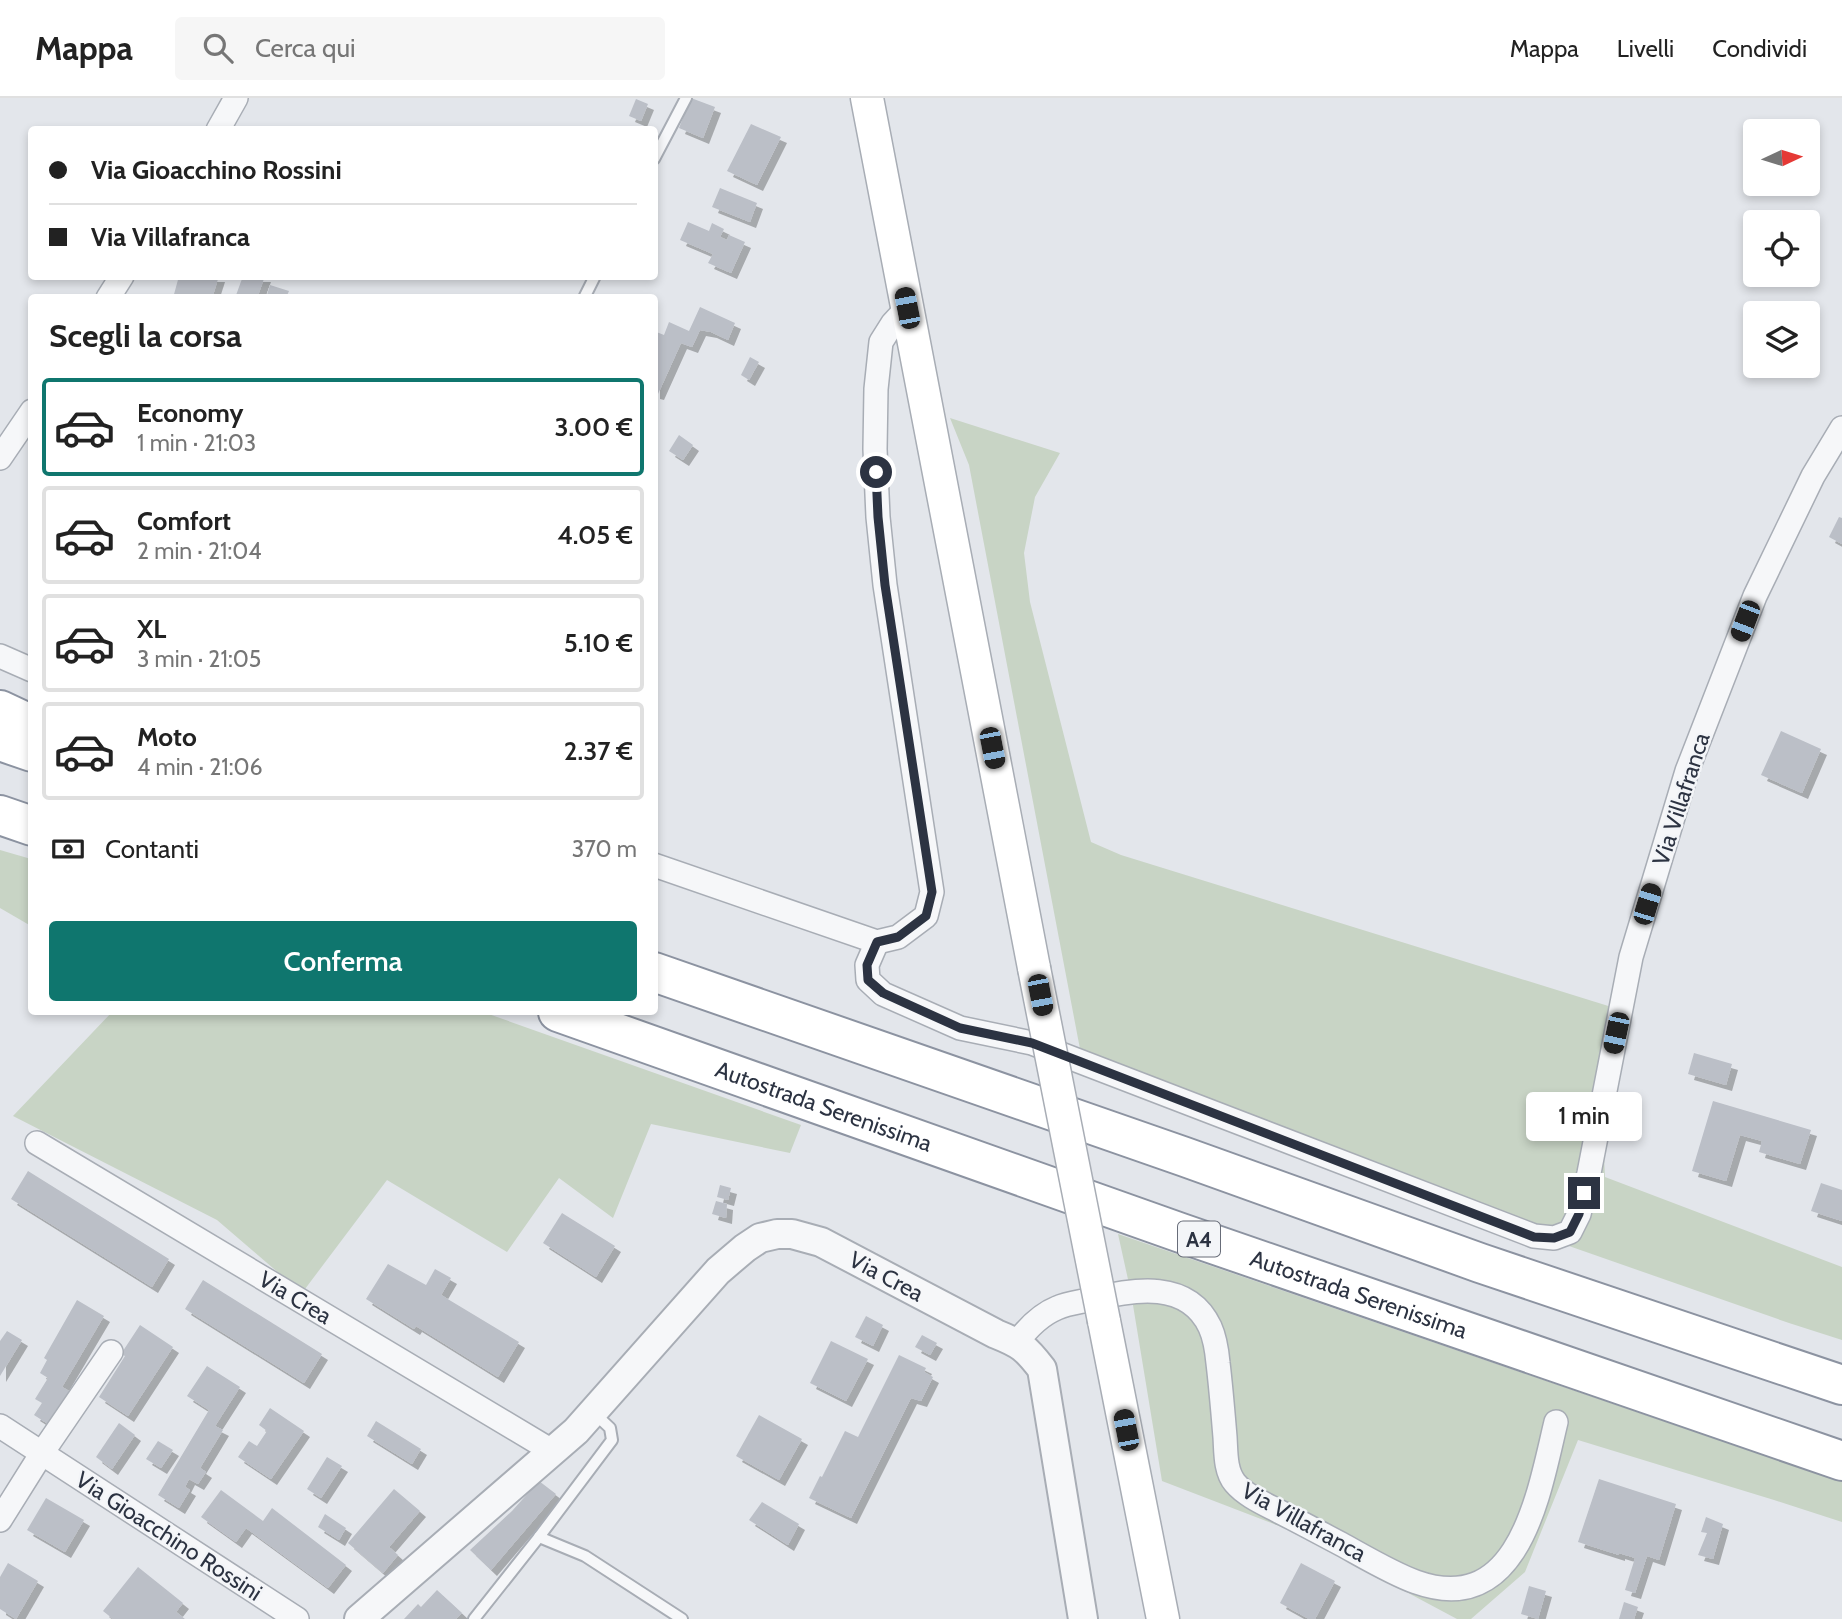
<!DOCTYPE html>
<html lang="it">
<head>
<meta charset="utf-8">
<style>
	:root { --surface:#fff; --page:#f6f6f6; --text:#222; --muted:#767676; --line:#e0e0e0; --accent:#0f766e }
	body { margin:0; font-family:Cabin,sans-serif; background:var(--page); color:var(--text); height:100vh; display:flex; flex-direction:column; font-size:26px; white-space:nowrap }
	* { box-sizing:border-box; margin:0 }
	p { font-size:23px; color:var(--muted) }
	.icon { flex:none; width:38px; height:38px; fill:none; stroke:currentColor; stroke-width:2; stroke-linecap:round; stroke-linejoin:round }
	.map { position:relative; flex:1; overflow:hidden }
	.panel { position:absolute; left:28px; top:196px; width:630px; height:721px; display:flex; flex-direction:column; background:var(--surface); border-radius:7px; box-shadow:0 4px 10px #0003 }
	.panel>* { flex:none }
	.top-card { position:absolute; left:28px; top:28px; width:630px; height:154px; border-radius:7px; box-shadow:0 4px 10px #0003; display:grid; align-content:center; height:154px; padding:0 21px; background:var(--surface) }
	.needle { width:46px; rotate:86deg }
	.controls { position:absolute; left:1743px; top:21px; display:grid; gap:14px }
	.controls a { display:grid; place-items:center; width:77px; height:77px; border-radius:7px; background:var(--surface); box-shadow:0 4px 10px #0003; font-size:35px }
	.end { position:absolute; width:32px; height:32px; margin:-16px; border:9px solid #2c3342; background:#fff; box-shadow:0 0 0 4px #fff }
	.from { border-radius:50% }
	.bubble { position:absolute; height:49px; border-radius:7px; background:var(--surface); box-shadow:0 4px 10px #0003; font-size:23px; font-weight:600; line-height:49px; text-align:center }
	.car { position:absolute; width:21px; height:42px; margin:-21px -10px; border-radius:9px; box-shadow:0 0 5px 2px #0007; background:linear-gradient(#222 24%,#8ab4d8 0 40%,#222 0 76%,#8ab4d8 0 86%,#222 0) }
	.top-card b { display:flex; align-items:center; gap:24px; height:66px; font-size:26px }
	.top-card b+b { border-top:2px solid var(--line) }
	.top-card i { width:18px; height:18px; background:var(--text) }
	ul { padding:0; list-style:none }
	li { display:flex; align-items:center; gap:21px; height:98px; margin:0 14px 10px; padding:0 7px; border:4px solid var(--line); border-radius:7px }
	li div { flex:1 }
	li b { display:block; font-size:26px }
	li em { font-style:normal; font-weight:600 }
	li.on { border-color:var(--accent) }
	li>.icon { width:63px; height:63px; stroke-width:1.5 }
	h2 { padding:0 21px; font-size:32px; line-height:84px }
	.pay { display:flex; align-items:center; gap:18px; height:77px; padding:0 21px; font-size:26px }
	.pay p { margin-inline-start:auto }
	.primary-button { display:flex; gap:14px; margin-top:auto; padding:14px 21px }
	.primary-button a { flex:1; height:80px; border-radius:7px; background:var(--accent); color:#fff; font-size:28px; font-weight:600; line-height:80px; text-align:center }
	header { display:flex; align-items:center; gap:42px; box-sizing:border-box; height:98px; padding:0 35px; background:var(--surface); border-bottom:2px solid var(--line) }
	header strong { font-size:33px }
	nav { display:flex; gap:38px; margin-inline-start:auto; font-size:24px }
	.search { width:490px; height:63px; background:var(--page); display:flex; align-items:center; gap:18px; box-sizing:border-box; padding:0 24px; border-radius:7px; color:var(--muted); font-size:26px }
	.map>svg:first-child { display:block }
</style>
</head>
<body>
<header>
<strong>Mappa</strong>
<div class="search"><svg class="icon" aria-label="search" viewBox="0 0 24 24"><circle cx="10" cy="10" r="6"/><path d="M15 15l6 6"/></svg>Cerca qui</div>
<nav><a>Mappa</a><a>Livelli</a><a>Condividi</a></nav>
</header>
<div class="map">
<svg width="1842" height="1521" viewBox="0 0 1842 1521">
	<defs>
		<filter id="shadow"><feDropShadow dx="6" dy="6" stdDeviation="0" flood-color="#0004"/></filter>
	</defs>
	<rect width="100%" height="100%" fill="#e3e6eb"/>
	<g fill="#c8d4c5">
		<polygon points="950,320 1060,355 1035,399 1024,455 1030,504 1091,744 1121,757 1618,911 1603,1037 1605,1079 1842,1169 1842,1242 1789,1225 1086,979 1083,965 1086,965 1084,952 1080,951 969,367"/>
		<polygon points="0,752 31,761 31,828 0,810"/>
		<polygon points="112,914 483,914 801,1027 790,1055 651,1026 613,1120 559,1080 507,1154 387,1082 302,1195 217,1122 13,1018"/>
		<polygon points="1118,1136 1777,1362 1842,1382 1842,1424 1774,1402 1578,1342 1525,1474 1471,1521 1457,1521 1292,1433 1162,1383 1131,1195"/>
	</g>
	<g fill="#bbbfc7" filter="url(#shadow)">
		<polygon points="691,0 715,9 703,40 679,30"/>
		<polygon points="636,1 648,6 641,23 629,18"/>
		<polygon points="751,26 781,39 757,87 727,73"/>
		<polygon points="720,90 757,105 750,124 712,109"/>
		<polygon points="688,124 709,133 712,125 724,131 720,139 727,142 729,137 745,144 731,175 708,165 713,156 680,142"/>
		<polygon points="179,178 219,178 212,200 173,200"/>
		<polygon points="243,178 265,178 257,200 235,200"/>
		<polygon points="270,187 289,193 286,200 266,200"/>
		<polygon points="700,209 735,225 728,242 711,234 700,232 692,249 681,245 658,296 654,295 654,233 664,237 669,224 689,233"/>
		<polygon points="750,259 759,264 749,282 741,277"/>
		<polygon points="679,337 693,347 683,362 669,353"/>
		<polygon points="1839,419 1842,420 1842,446 1829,439"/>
		<polygon points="1781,633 1821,651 1802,695 1761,677"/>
		<polygon points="1694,955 1732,966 1726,987 1688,976"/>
		<polygon points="1713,1003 1811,1032 1800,1066 1759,1054 1762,1043 1740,1037 1726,1083 1692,1073"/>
		<polygon points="28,1073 169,1161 152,1189 11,1101"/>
		<polygon points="1821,1085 1842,1092 1842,1123 1811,1113"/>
		<polygon points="720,1087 731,1090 728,1102 717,1099"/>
		<polygon points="716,1103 727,1106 726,1120 712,1116"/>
		<polygon points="562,1115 615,1148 596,1179 543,1145"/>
		<polygon points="388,1166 426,1187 435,1171 451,1180 441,1197 519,1244 498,1279 416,1228 414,1231 366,1201"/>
		<polygon points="203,1182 322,1256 304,1285 185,1211"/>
		<polygon points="77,1202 104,1218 62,1289 69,1293 48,1326 34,1317 42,1305 35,1301 48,1280 40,1275 47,1262 44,1260"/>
		<polygon points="866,1218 883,1227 873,1248 855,1239"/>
		<polygon points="140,1227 173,1249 128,1318 99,1299 125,1258 121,1256"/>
		<polygon points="7,1233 22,1242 0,1278 0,1243"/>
		<polygon points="922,1237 937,1245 930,1257 915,1249"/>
		<polygon points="831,1243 868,1261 846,1303 810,1285"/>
		<polygon points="899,1257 926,1270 924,1274 933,1279 921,1303 911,1300 851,1420 809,1400 820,1378 822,1379 845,1333 858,1339"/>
		<polygon points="207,1268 240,1289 215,1328 223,1332 200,1370 206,1374 198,1386 189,1381 185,1389 190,1392 179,1410 158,1397 209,1312 187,1298"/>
		<polygon points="270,1310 304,1333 271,1381 238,1359 249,1343 257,1348 267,1333 259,1327"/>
		<polygon points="759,1317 802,1341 779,1382 736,1358"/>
		<polygon points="376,1323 421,1351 412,1366 367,1338"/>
		<polygon points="119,1325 135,1337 112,1371 96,1359"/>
		<polygon points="158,1343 173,1352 161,1370 146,1361"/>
		<polygon points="327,1359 342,1368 321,1400 307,1391"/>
		<polygon points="1599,1381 1676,1406 1659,1462 1647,1458 1635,1495 1625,1492 1635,1460 1619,1455 1619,1457 1578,1444"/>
		<polygon points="539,1383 556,1396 491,1472 470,1452 512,1413"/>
		<polygon points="394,1391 420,1413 389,1449 398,1457 383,1475 348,1445"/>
		<polygon points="221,1392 263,1423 272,1410 346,1467 328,1490 246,1430 236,1444 201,1419"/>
		<polygon points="46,1400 84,1422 65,1454 27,1432"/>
		<polygon points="762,1404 799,1426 788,1447 749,1422"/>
		<polygon points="325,1416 346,1430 339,1442 318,1429"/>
		<polygon points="1706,1419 1723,1426 1713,1461 1698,1457 1707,1435 1701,1434"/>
		<polygon points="8,1465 38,1483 16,1521 0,1511 0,1479"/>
		<polygon points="1301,1465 1335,1483 1315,1521 1309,1521 1280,1505"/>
		<polygon points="138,1469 183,1505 176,1514 185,1521 113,1521 103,1513"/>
		<polygon points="1529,1488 1546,1493 1538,1521 1521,1516"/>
		<polygon points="437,1492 462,1515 456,1521 404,1521 418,1506 421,1509"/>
		<polygon points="1624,1504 1638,1509 1634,1521 1619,1521"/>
	</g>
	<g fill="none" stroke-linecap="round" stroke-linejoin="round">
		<defs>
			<g id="service">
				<polyline points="654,61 686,0"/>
				<polyline points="584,200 595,178"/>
				<polyline points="539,1439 585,1458 682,1521"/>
				<polyline points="474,1521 539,1439 612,1342 610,1330 594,1315"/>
			</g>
			<g id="minor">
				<polyline points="218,32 236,0"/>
				<polyline points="108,200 122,178"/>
				<polyline points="0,360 32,313"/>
				<polyline points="0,558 32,572"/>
				<polyline points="654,767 877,844 898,839 926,818 932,794 885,487 878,419 875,351 876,291 881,244 893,225 907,210"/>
				<polyline points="877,844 867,867 868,882 883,896 960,930 1032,945 1534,1138 1554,1140 1570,1134 1579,1116 1589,1075 1631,859 1687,673 1755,498 1813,378 1842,330"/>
				<path id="s1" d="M37,1045L552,1353"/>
				<path d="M1017,1244C1027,1231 1042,1216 1057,1210C1068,1205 1081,1204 1093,1201C1134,1191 1188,1182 1210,1229C1215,1240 1217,1254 1218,1265C1221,1290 1223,1315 1225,1339C1226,1354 1225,1373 1235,1385C1246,1398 1265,1406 1280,1414C1300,1424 1320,1435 1341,1446C1363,1458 1393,1476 1416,1484C1520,1521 1539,1394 1556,1324"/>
				<polyline points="0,1328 297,1521"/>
				<polyline points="0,1422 42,1355 111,1254"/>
			</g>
			<g id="tertiary">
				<path id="s2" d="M359,1521L576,1333L718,1173L745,1150L760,1140L777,1136H792L821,1144L996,1236C1021,1246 1026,1250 1042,1271L1083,1521"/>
			</g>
			<g id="secondary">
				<polyline points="867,0 1034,870"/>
				<polyline points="1104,1223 1163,1521"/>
			</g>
			<g id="motorway">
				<polyline points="0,612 32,627"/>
				<polyline points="0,643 32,654"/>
				<polyline points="0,717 32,728"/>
				<polyline points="654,874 1185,1059 1480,1165 1842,1287"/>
				<path id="s3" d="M558,914L1181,1135L1842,1363"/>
			</g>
		</defs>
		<use href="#service" stroke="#a8adb5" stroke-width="14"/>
		<use href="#minor" stroke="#a8adb5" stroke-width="26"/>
		<use href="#tertiary" stroke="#a8adb5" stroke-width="32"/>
		<use href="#secondary" stroke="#a8adb5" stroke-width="35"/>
		<use href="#motorway" stroke="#8c93a1" stroke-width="42"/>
		<use href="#service" stroke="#f6f7f9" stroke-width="10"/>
		<use href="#minor" stroke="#f6f7f9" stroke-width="23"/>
		<use href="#tertiary" stroke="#f6f7f9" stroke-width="28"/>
		<use href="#secondary" stroke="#fff" stroke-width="32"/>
		<use href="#motorway" stroke="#fff" stroke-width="38"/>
		<defs>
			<polyline id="secondary-bridge" points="1034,870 1104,1223"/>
		</defs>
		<use href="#secondary-bridge" stroke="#a8adb5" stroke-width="35" stroke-linecap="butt"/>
		<use href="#secondary-bridge" stroke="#fff" stroke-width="32"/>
	</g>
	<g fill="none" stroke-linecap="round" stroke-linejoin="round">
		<polyline stroke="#2c3342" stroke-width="9" points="876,374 878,419 885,487 932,794 926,818 898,839 877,844 867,867 868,882 883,895 960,930 1032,945 1534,1139 1554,1140 1570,1134 1579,1116 1584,1095"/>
	</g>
	<g text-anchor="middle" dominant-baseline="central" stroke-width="5" stroke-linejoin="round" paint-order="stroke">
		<rect fill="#f3f5f8" stroke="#686d79" stroke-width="2" x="1178" y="1123.5" width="42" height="35" rx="5"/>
		<g font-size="21" font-weight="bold" fill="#2c3342">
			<text x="1199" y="1141">A4</text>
		</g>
		<g font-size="23" fill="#2c3342" stroke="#f3f5f8">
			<text transform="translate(1681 701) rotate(-72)">Via Villafranca</text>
			<text stroke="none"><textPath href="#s3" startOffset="282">Autostrada Serenissima</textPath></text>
			<text stroke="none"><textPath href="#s2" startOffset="691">Via Crea</textPath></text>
			<text stroke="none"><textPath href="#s3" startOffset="849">Autostrada Serenissima</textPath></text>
			<text stroke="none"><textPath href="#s1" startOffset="301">Via Crea</textPath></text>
			<text transform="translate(1304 1424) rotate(29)">Via Villafranca</text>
			<text transform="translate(169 1438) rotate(33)">Via Gioacchino Rossini</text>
		</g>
	</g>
</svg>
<div class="controls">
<a><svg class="needle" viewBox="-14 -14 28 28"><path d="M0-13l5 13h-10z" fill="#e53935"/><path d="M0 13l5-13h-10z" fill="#767676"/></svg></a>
<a><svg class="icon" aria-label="locate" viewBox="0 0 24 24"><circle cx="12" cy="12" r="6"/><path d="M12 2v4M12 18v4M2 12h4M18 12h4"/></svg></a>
<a><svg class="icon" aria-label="layers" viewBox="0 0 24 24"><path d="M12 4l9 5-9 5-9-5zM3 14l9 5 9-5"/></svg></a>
</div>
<i class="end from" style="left:876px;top:374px"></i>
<i class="end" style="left:1584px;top:1095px"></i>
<div class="bubble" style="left:1526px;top:994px;width:116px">1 min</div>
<i class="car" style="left:907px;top:210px;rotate:349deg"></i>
<i class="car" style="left:1745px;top:523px;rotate:201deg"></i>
<i class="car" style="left:992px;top:650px;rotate:169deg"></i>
<i class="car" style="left:1647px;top:806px;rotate:17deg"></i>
<i class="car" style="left:1040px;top:897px;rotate:169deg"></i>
<i class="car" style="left:1616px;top:935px;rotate:192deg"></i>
<i class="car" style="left:1126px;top:1332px;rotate:349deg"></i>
<div class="top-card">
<b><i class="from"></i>Via Gioacchino Rossini</b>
<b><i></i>Via Villafranca</b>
</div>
<section class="panel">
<h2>Scegli la corsa</h2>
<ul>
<li class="on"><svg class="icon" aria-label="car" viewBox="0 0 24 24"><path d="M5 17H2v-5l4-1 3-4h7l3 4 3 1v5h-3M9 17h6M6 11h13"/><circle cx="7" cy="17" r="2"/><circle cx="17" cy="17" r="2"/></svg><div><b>Economy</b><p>1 min · 21:03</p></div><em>3.00 €</em></li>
<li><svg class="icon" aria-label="car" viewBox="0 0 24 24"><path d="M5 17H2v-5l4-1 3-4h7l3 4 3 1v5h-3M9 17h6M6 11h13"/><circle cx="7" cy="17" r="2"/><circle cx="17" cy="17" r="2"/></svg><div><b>Comfort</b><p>2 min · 21:04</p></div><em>4.05 €</em></li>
<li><svg class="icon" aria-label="car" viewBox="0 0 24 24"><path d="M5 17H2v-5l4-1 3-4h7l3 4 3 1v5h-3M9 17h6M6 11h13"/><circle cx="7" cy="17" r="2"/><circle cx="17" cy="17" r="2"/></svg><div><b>XL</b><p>3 min · 21:05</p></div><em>5.10 €</em></li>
<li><svg class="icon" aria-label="car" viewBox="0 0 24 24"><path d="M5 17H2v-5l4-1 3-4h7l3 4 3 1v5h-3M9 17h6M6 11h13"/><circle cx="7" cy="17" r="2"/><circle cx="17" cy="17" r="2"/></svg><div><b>Moto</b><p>4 min · 21:06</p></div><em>2.37 €</em></li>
</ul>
<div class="pay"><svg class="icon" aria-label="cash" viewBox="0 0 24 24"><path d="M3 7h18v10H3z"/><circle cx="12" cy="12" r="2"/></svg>Contanti<p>370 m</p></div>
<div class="primary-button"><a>Conferma</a></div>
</section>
</div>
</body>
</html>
